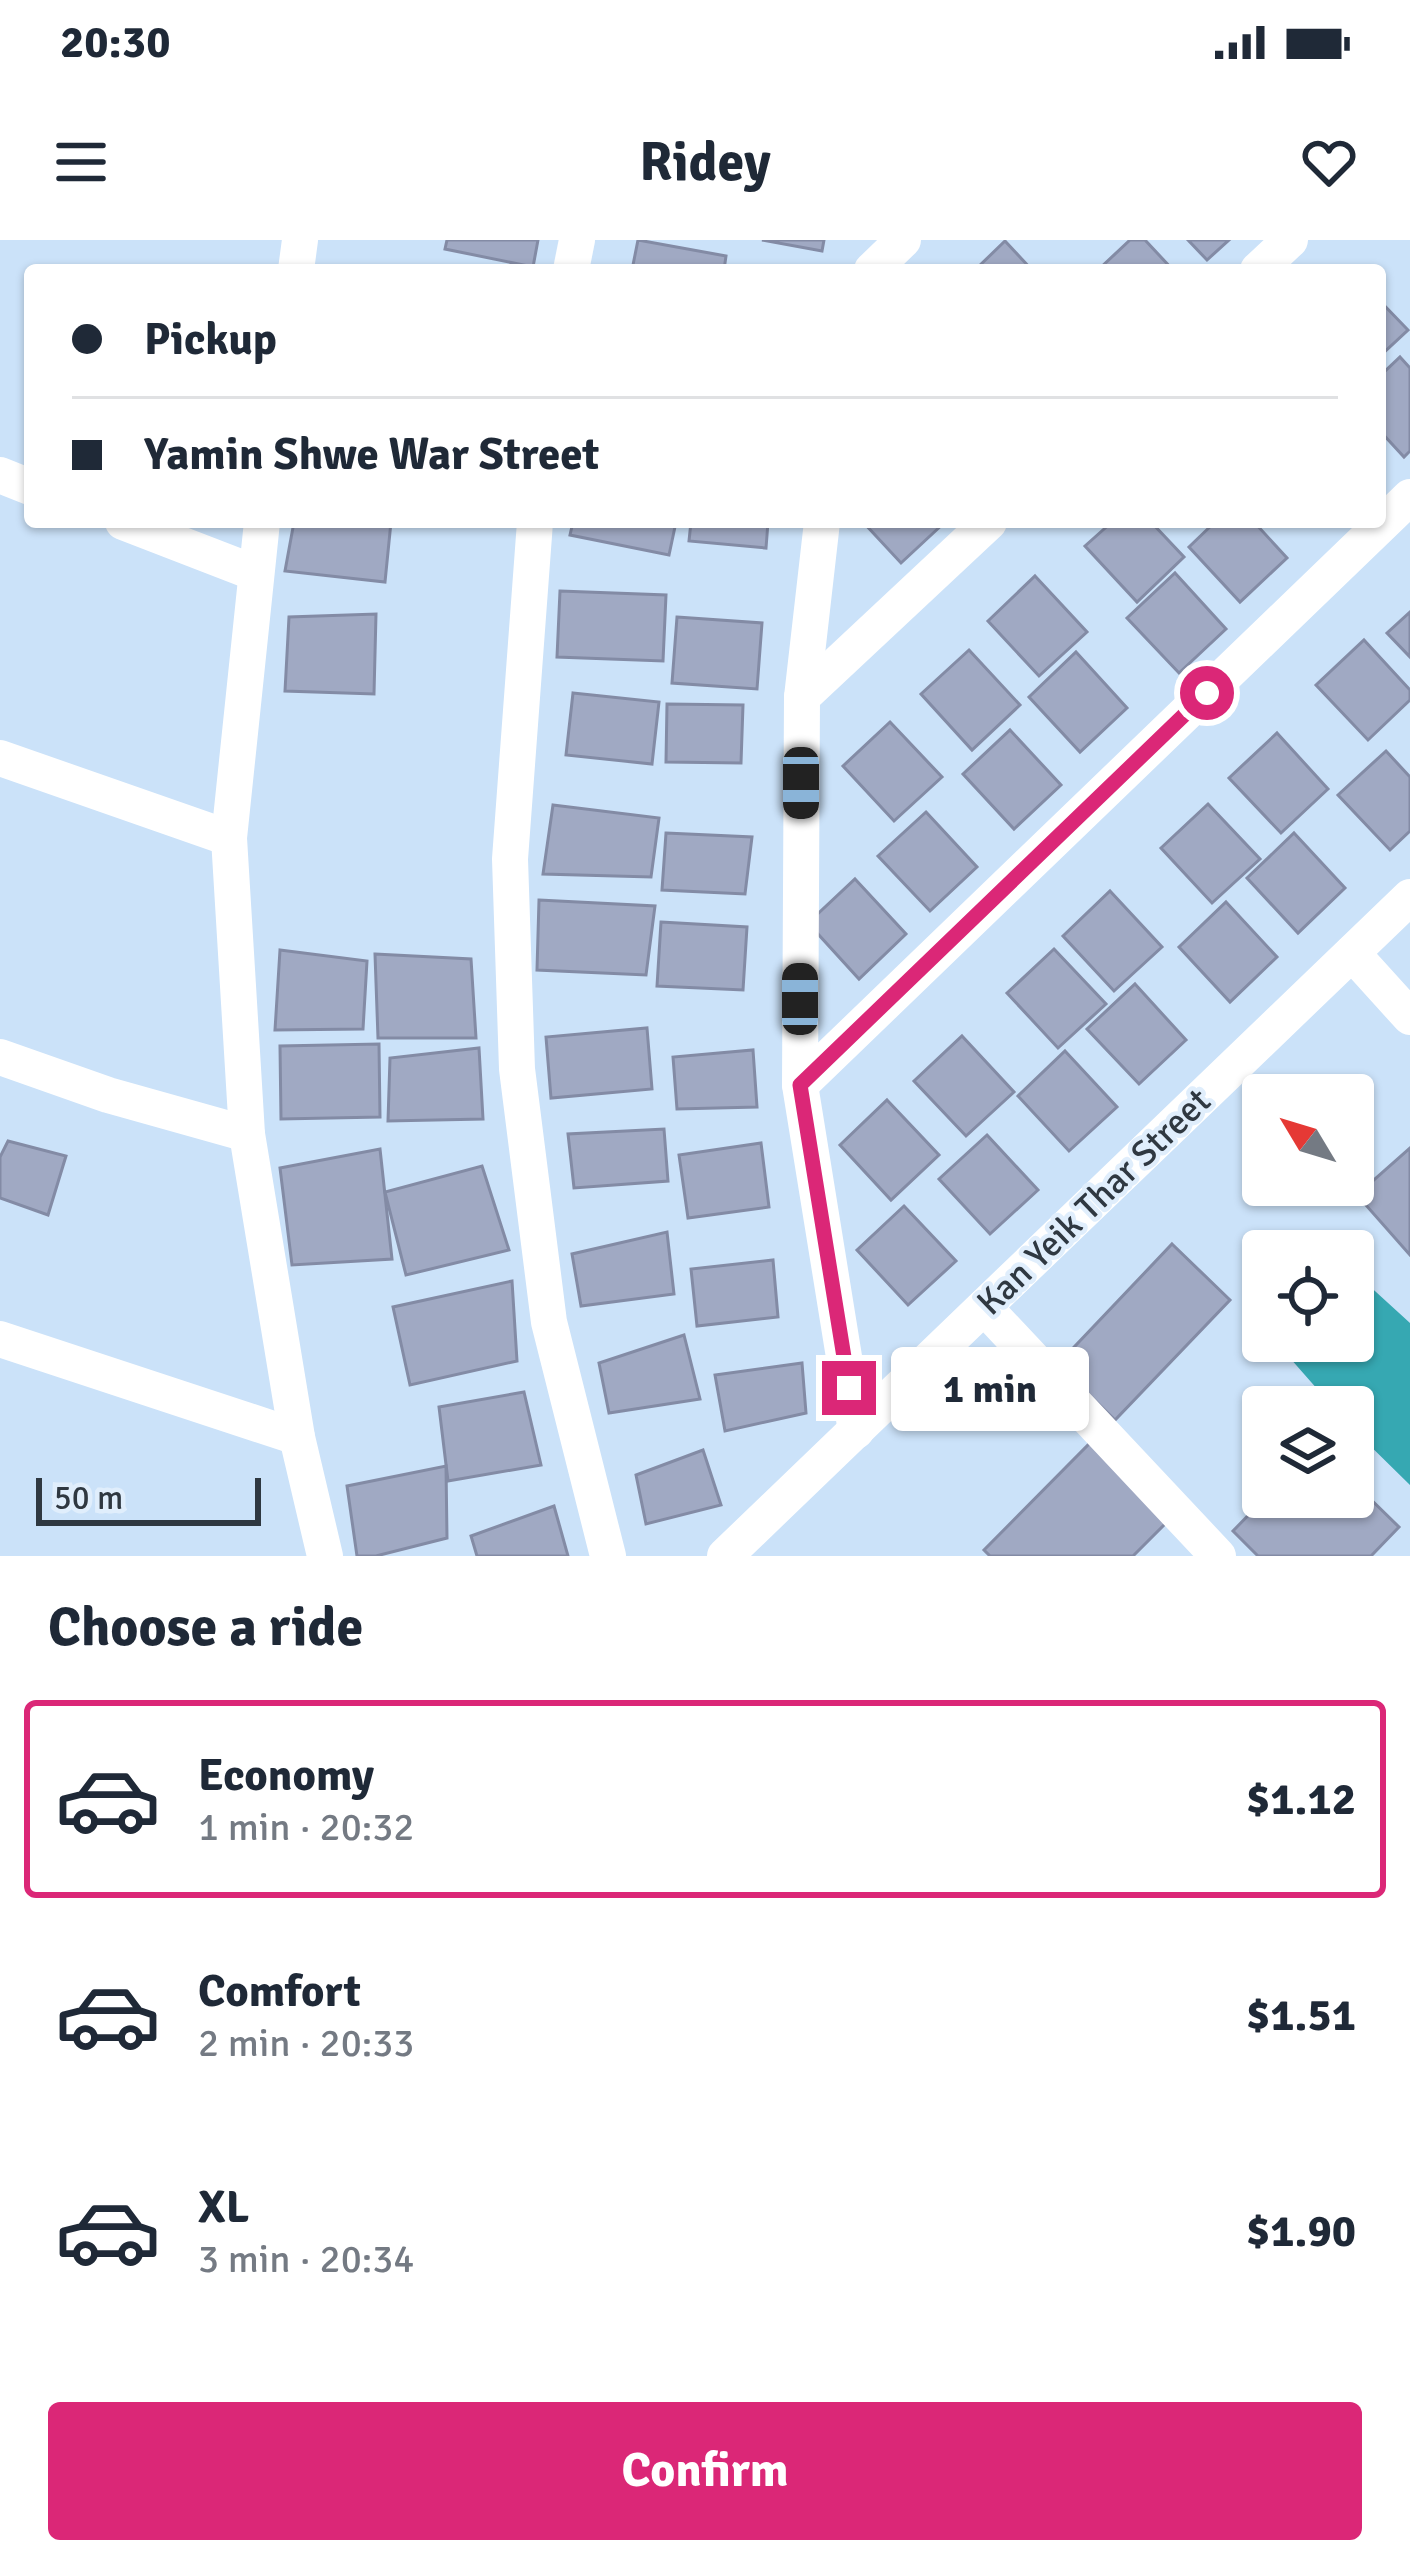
<!DOCTYPE html>
<html lang="en">
<head>
<meta charset="utf-8">
<style>
	:root { --surface:#fff; --page:#f2f2f3; --text:#1f2937; --muted:#747a83; --line:#e0e1e3; --accent:#db2777 }
	body { margin:0; font-family:Signika,sans-serif; background:var(--page); color:var(--text); height:100vh; display:flex; flex-direction:column; font-size:45px; white-space:nowrap }
	* { box-sizing:border-box; margin:0 }
	p { font-size:39px; color:var(--muted) }
	.icon { flex:none; width:66px; height:66px; fill:none; stroke:currentColor; stroke-width:2; stroke-linecap:round; stroke-linejoin:round }
	.map { position:relative; height:1316px; overflow:hidden }
	.details { display:flex; flex-direction:column; background:var(--surface); flex:1 }
	.details>* { flex:none }
	.banner { position:absolute; left:24px; top:24px; width:1362px; height:264px; border-radius:12px; box-shadow:0 3px 9px #0004; display:grid; align-content:center; height:264px; padding:0 48px; background:var(--surface) }
	.needle { width:78px; rotate:308deg }
	.buttons { position:absolute; left:1242px; top:834px; display:grid; gap:24px }
	.buttons a { display:grid; place-items:center; width:132px; height:132px; border-radius:12px; background:var(--surface); box-shadow:0 3px 9px #0004; font-size:60px }
	.scale { position:absolute; left:36px; bottom:30px; width:225px; box-sizing:border-box; padding-left:12px; border:6px solid #2f3841; border-top:0; font-size:33px; line-height:42px; white-space:nowrap; color:#2f3841; -webkit-text-stroke:9px #e0eefc; paint-order:stroke }
	.end { position:absolute; width:54px; height:54px; margin:-27px; border:15px solid #db2777; background:#fff; box-shadow:0 0 0 6px #fff }
	.from { border-radius:50% }
	.bubble { position:absolute; height:84px; border-radius:12px; background:var(--surface); box-shadow:0 3px 9px #0004; font-size:39px; font-weight:800; line-height:84px; text-align:center }
	.car { position:absolute; width:36px; height:72px; margin:-36px -18px; border-radius:15px; box-shadow:0 0 9px 3px #0007; background:linear-gradient(#222 24%,#8ab4d8 0 40%,#222 0 76%,#8ab4d8 0 86%,#222 0) }
	.banner b { display:flex; align-items:center; gap:42px; height:114px; font-size:45px }
	.banner b+b { border-top:3px solid var(--line) }
	.banner i { width:30px; height:30px; background:var(--text) }
	ul { padding:0; list-style:none }
	li { display:flex; align-items:center; gap:36px; height:198px; margin:0 24px 18px; padding:0 24px; border:6px solid transparent; border-radius:12px }
	li div { flex:1 }
	li b { display:block; font-size:45px }
	li em { font-style:normal; font-weight:800 }
	li.on { border-color:var(--accent) }
	li>.icon { width:108px; height:108px; stroke-width:1.5 }
	h2 { padding:0 48px; font-size:54px; line-height:144px }
	.primary-button { display:flex; gap:24px; margin-top:auto; padding:24px 48px }
	.primary-button a { flex:1; height:138px; border-radius:12px; background:var(--accent); color:#fff; font-size:48px; font-weight:800; line-height:138px; text-align:center }
	.status { display:flex; justify-content:space-between; align-items:center; height:84px; padding:0 60px; background:var(--surface); direction:ltr }
	.status svg { height:33px; fill:currentColor }
	header { display:flex; justify-content:space-between; align-items:center; height:156px; padding:0 48px; background:var(--surface); font-size:54px; font-weight:800 }
	.map>svg:first-child { display:block }
</style>
</head>
<body>
<div class="status"><b>20:30</b><svg viewBox="0 0 49 12"><path d="M0 12V9h3v3zM5 12V6h3v6zM10 12V3h3v9zM15 12V0h3v12zM26 1h20v11H26zM47 4h2v5h-2z"/></svg></div>
<header><svg class="icon" aria-label="menu" viewBox="0 0 24 24"><path d="M4 6h16M4 12h16M4 18h16"/></svg>Ridey<svg class="icon" aria-label="heart" viewBox="0 0 24 24"><path d="M12 20l-8-8c-3-5 5-10 8-4 3-6 11-1 8 4z"/></svg></header>
<div class="map">
<svg width="1410" height="1316" viewBox="0 0 1410 1316">
	<rect width="100%" height="100%" fill="#cbe2f9"/>
	<polygon fill="#36a8b2" points="1353,1031 1410,1083 1410,1245 1353,1189 1353,1167 1333,1167 1275,1101 1353,1101"/>
	<g fill="#a0a9c3" stroke="#838ba5" stroke-width="3">
		<polygon points="447,0 538,0 533,27 445,9"/>
		<polygon points="638,0 726,16 724,30 632,30"/>
		<polygon points="762,0 824,0 822,11"/>
		<polygon points="1130,0 1145,0 1173,30 1098,30"/>
		<polygon points="1188,0 1229,0 1207,20"/>
		<polygon points="1005,1 1032,30 975,30"/>
		<polygon points="1380,61 1408,90 1380,116"/>
		<polygon points="1400,117 1410,128 1410,211 1404,217 1380,191 1380,136"/>
		<polygon points="294,282 391,282 385,342 285,331"/>
		<polygon points="573,282 676,282 669,315 570,295"/>
		<polygon points="691,282 768,282 766,308 689,301"/>
		<polygon points="863,282 945,282 901,323"/>
		<polygon points="1112,282 1151,282 1184,317 1137,362 1085,306"/>
		<polygon points="1215,282 1254,282 1287,318 1240,362 1189,307"/>
		<polygon points="1175,333 1226,389 1179,433 1127,378"/>
		<polygon points="1035,336 1087,392 1039,436 988,381"/>
		<polygon points="560,351 666,355 663,421 557,417"/>
		<polygon points="1410,372 1410,417 1387,393"/>
		<polygon points="376,374 374,454 285,451 289,377"/>
		<polygon points="677,377 762,383 757,449 672,443"/>
		<polygon points="1364,400 1410,450 1410,460 1368,500 1316,445"/>
		<polygon points="969,410 1020,465 972,510 921,454"/>
		<polygon points="1076,412 1127,468 1080,512 1029,457"/>
		<polygon points="573,453 659,462 652,524 566,515"/>
		<polygon points="667,464 743,465 741,523 666,522"/>
		<polygon points="890,482 942,537 894,581 843,526"/>
		<polygon points="1010,490 1061,545 1014,589 963,534"/>
		<polygon points="1277,493 1328,549 1281,593 1229,538"/>
		<polygon points="1386,511 1410,537 1410,591 1390,610 1338,555"/>
		<polygon points="1208,564 1260,619 1212,663 1161,608"/>
		<polygon points="553,565 659,578 651,637 543,634"/>
		<polygon points="926,572 977,627 930,671 878,616"/>
		<polygon points="666,593 752,597 745,654 662,650"/>
		<polygon points="1294,593 1345,648 1298,693 1247,638"/>
		<polygon points="855,639 906,694 859,739 808,683"/>
		<polygon points="1110,651 1162,707 1114,751 1063,696"/>
		<polygon points="539,660 655,666 646,735 537,730"/>
		<polygon points="1226,662 1277,717 1230,762 1179,707"/>
		<polygon points="661,682 747,687 743,750 657,746"/>
		<polygon points="1054,709 1106,764 1058,808 1007,753"/>
		<polygon points="280,710 367,721 363,789 275,790"/>
		<polygon points="375,714 471,719 476,798 378,798"/>
		<polygon points="1135,744 1186,800 1139,844 1087,789"/>
		<polygon points="647,788 652,849 551,858 546,797"/>
		<polygon points="962,796 1014,852 966,896 914,841"/>
		<polygon points="379,804 380,877 281,879 280,806"/>
		<polygon points="479,808 483,879 388,881 390,818"/>
		<polygon points="753,810 757,867 677,869 673,817"/>
		<polygon points="1065,811 1117,867 1069,911 1018,856"/>
		<polygon points="887,860 939,915 891,960 840,905"/>
		<polygon points="664,889 668,941 574,948 568,894"/>
		<polygon points="987,895 1038,950 990,994 939,939"/>
		<polygon points="8,901 66,916 48,975 0,958 0,917"/>
		<polygon points="761,903 769,967 688,978 679,915"/>
		<polygon points="1410,908 1410,1015 1357,955"/>
		<polygon points="380,909 392,1019 292,1025 280,928"/>
		<polygon points="482,926 509,1010 406,1035 385,952"/>
		<polygon points="904,966 956,1021 908,1065 857,1010"/>
		<polygon points="667,992 674,1054 581,1066 572,1014"/>
		<polygon points="1172,1004 1230,1060 1115,1180 1058,1124"/>
		<polygon points="773,1020 778,1077 697,1086 691,1029"/>
		<polygon points="512,1041 517,1121 410,1145 393,1067"/>
		<polygon points="684,1095 700,1159 609,1173 599,1123"/>
		<polygon points="802,1123 806,1173 725,1191 715,1135"/>
		<polygon points="524,1152 541,1225 448,1241 439,1167"/>
		<polygon points="1090,1203 1168,1281 1133,1316 990,1316 984,1310"/>
		<polygon points="703,1210 721,1265 646,1284 636,1235"/>
		<polygon points="446,1226 447,1298 376,1316 357,1316 347,1246"/>
		<polygon points="1353,1242 1399,1287 1371,1316 1258,1316 1233,1291 1266,1257 1353,1257"/>
		<polygon points="554,1266 568,1316 477,1316 471,1296"/>
	</g>
	<g fill="none" stroke-linecap="round" stroke-linejoin="round">
		<g stroke="#fff" stroke-width="36">
			<polyline points="296,30 300,0"/>
			<polyline points="571,30 577,0"/>
			<polyline points="872,30 903,0"/>
			<polyline points="1258,30 1290,0"/>
			<polyline points="0,235 30,247"/>
			<polyline points="123,282 255,333"/>
			<polyline points="262,282 229,598 247,894 297,1197 325,1316"/>
			<polyline points="535,282 510,619 517,829 549,1082 608,1316"/>
			<polyline points="822,282 802,457 800,845 856,1191"/>
			<polyline points="802,457 989,282"/>
			<polyline points="0,518 229,598"/>
			<polyline points="1352,713 1410,777"/>
			<polyline points="0,817 108,855 247,894"/>
			<polyline points="800,845 1410,257"/>
			<polyline points="984,1067 1218,1316"/>
			<polyline points="0,1099 297,1197"/>
			<polyline points="725,1316 1410,657"/>
		</g>
	</g>
	<g fill="none" stroke-linecap="round" stroke-linejoin="round">
		<polyline stroke="#db2777" stroke-width="15" points="849,1148 800,845 1207,453"/>
	</g>
	<g text-anchor="middle" dominant-baseline="central" stroke-width="9" stroke-linejoin="round" paint-order="stroke">
		<g font-size="36" fill="#2f3841" stroke="#e0eefc">
			<text transform="translate(1094 962) rotate(-44)">Kan Yeik Thar Street</text>
		</g>
	</g>
</svg>
<div class="buttons">
<a><svg class="needle" viewBox="-14 -14 28 28"><path d="M0-13l5 13h-10z" fill="#e53935"/><path d="M0 13l5-13h-10z" fill="#747a83"/></svg></a>
<a><svg class="icon" aria-label="locate" viewBox="0 0 24 24"><circle cx="12" cy="12" r="6"/><path d="M12 2v4M12 18v4M2 12h4M18 12h4"/></svg></a>
<a><svg class="icon" aria-label="layers" viewBox="0 0 24 24"><path d="M12 4l9 5-9 5-9-5zM3 14l9 5 9-5"/></svg></a>
</div>
<div class="scale">50 m</div>
<i class="end from" style="left:1207px;top:453px"></i>
<i class="end" style="left:849px;top:1148px"></i>
<div class="bubble" style="left:891px;top:1107px;width:198px">1 min</div>
<i class="car" style="left:801px;top:543px;rotate:180deg"></i>
<i class="car" style="left:800px;top:759px;rotate:0deg"></i>
<div class="banner">
<b><i class="from"></i>Pickup</b>
<b><i></i>Yamin Shwe War Street</b>
</div>
</div>
<section class="details">
<h2>Choose a ride</h2>
<ul>
<li class="on"><svg class="icon" aria-label="car" viewBox="0 0 24 24"><path d="M5 17H2v-5l4-1 3-4h7l3 4 3 1v5h-3M9 17h6M6 11h13"/><circle cx="7" cy="17" r="2"/><circle cx="17" cy="17" r="2"/></svg><div><b>Economy</b><p>1 min · 20:32</p></div><em>$1.12</em></li>
<li><svg class="icon" aria-label="car" viewBox="0 0 24 24"><path d="M5 17H2v-5l4-1 3-4h7l3 4 3 1v5h-3M9 17h6M6 11h13"/><circle cx="7" cy="17" r="2"/><circle cx="17" cy="17" r="2"/></svg><div><b>Comfort</b><p>2 min · 20:33</p></div><em>$1.51</em></li>
<li><svg class="icon" aria-label="car" viewBox="0 0 24 24"><path d="M5 17H2v-5l4-1 3-4h7l3 4 3 1v5h-3M9 17h6M6 11h13"/><circle cx="7" cy="17" r="2"/><circle cx="17" cy="17" r="2"/></svg><div><b>XL</b><p>3 min · 20:34</p></div><em>$1.90</em></li>
</ul>
<div class="primary-button"><a>Confirm</a></div>
</section>
</body>
</html>
